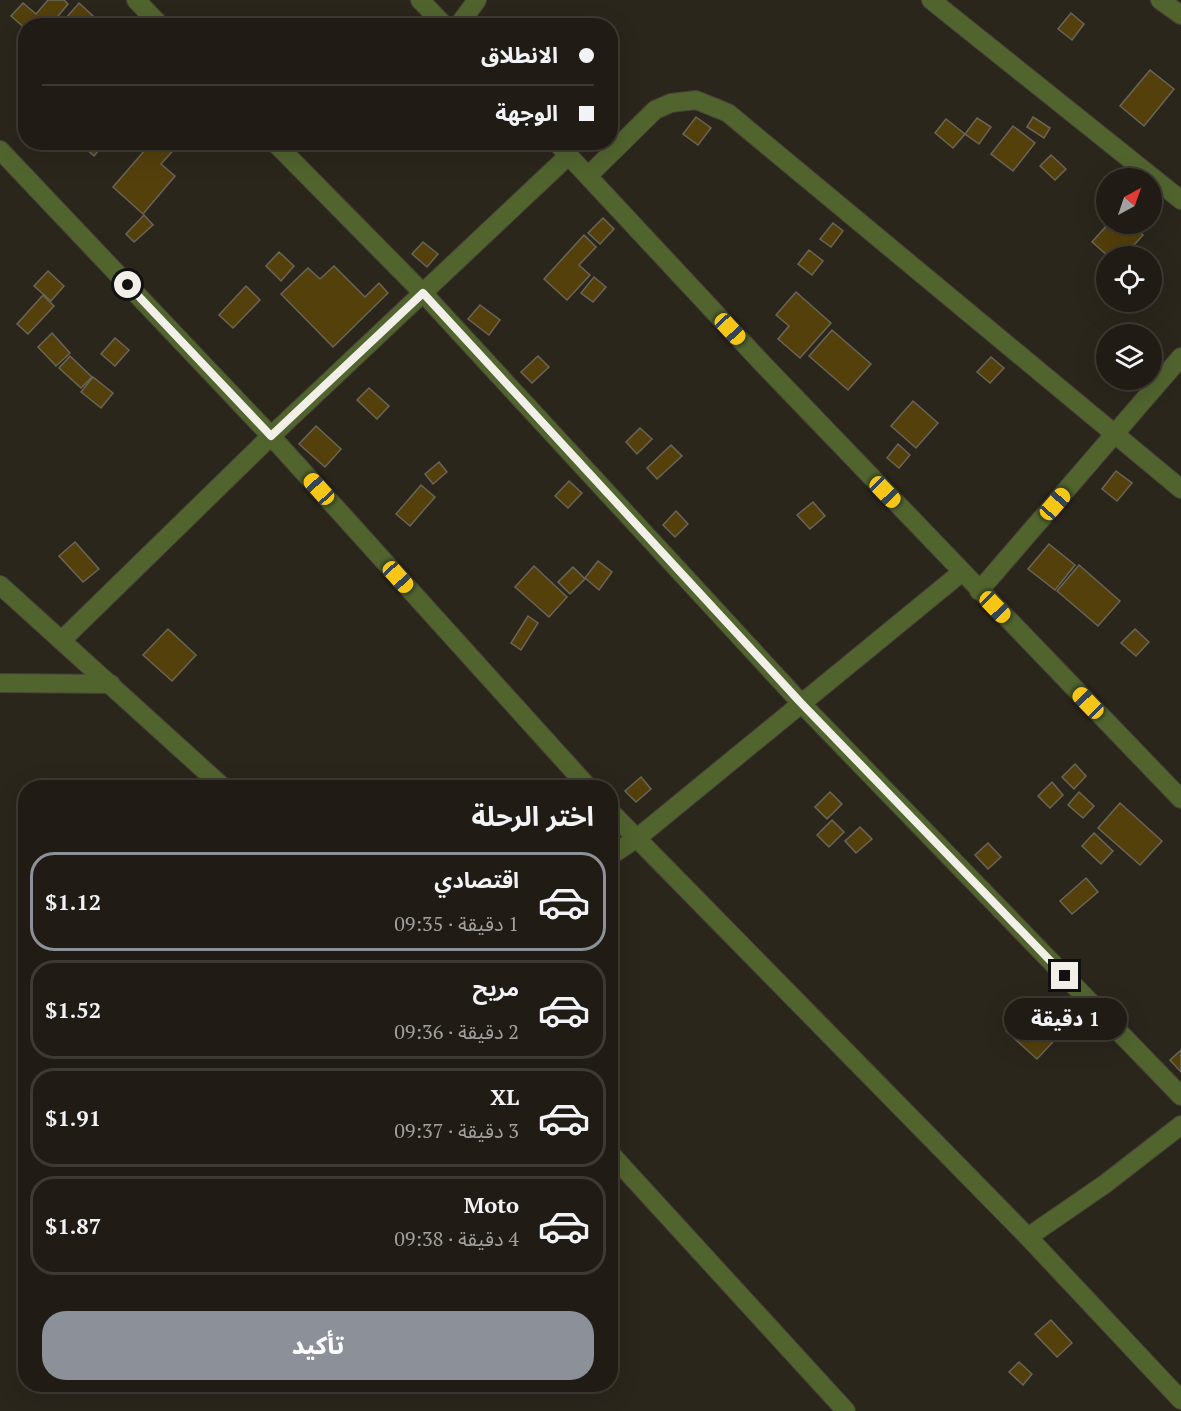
<!DOCTYPE html>
<html lang="ar">
<head>
<meta charset="utf-8">
<style>
	:root { --surface:#201c15; --page:#28251e; --text:#f1f3f6; --muted:#a2a1a0; --line:#3d3a34; --accent:#8c9099 }
	body { margin:0; font-family:"PT Serif","Noto Sans Arabic",serif; background:var(--page); color:var(--text); direction:rtl; height:100vh; display:flex; flex-direction:column; font-size:22px; white-space:nowrap }
	* { box-sizing:border-box; margin:0 }
	p { font-size:20px; color:var(--muted) }
	.icon { flex:none; width:33px; height:33px; fill:none; stroke:currentColor; stroke-width:2; stroke-linecap:round; stroke-linejoin:round }
	.map { position:relative; flex:1; overflow:hidden; direction:ltr }
	.drawer { position:absolute; left:18px; top:780px; width:600px; height:612px; display:flex; flex-direction:column; background:var(--surface); border-radius:24px; box-shadow:0 6px 24px #0002,0 0 0 2px var(--line); direction:rtl }
	.drawer>* { flex:none }
	.hud { position:absolute; left:18px; top:18px; width:600px; height:132px; border-radius:24px; box-shadow:0 6px 24px #0002,0 0 0 2px var(--line); direction:rtl; display:grid; align-content:center; height:132px; padding:0 24px; background:var(--surface) }
	.needle { width:39px; rotate:40deg }
	.buttons { position:absolute; left:1096px; top:168px; display:grid; gap:12px }
	.buttons a { display:grid; place-items:center; width:66px; height:66px; border-radius:50%; background:var(--surface); box-shadow:0 6px 24px #0002,0 0 0 2px var(--line); font-size:30px }
	.end { position:absolute; width:27px; height:27px; margin:-14px; border:8px solid #f2efe8; background:#111; box-shadow:0 0 0 3px #111 }
	.from { border-radius:50% }
	.bubble { position:absolute; height:42px; border-radius:21px; background:var(--surface); box-shadow:0 6px 24px #0002,0 0 0 2px var(--line); font-size:20px; font-weight:800; line-height:42px; text-align:center; direction:rtl }
	.car { position:absolute; width:18px; height:36px; margin:-18px -9px; border-radius:8px; box-shadow:0 0 4px 2px #0007; background:linear-gradient(#f5c518 24%,#345 0 40%,#f5c518 0 76%,#345 0 86%,#f5c518 0) }
	.hud b { display:flex; align-items:center; gap:21px; height:57px; font-size:22px }
	.hud b+b { border-top:2px solid var(--line) }
	.hud i { width:15px; height:15px; background:var(--text) }
	ul { padding:0; list-style:none }
	li { display:flex; align-items:center; gap:18px; height:99px; margin:0 12px 9px; padding:0 12px; border:3px solid var(--line); border-radius:24px }
	li div { flex:1 }
	li b { display:block; font-size:22px }
	li em { font-style:normal; font-weight:800 }
	li.selected { border-color:var(--accent) }
	li>.icon { width:54px; height:54px; stroke-width:1.5 }
	h2 { padding:0 24px; font-size:27px; line-height:72px }
	.button { display:flex; gap:12px; margin-top:auto; padding:12px 24px }
	.button a { flex:1; height:69px; border-radius:24px; background:var(--accent); color:#fff; font-size:24px; font-weight:800; line-height:69px; text-align:center }
	.map>svg:first-child { display:block }
</style>
</head>
<body>
<div class="map">
<svg width="1181" height="1411" viewBox="0 0 1181 1411">
	<rect width="100%" height="100%" fill="#2b261c"/>
	<g fill="#53400b" stroke="#6a6559" stroke-width="1.5">
		<polygon points="48,0 64,0 68,4 50,26 26,26 26,29 11,16 23,3 36,14"/>
		<polygon points="79,3 104,26 59,26"/>
		<polygon points="1071,13 1084,24 1072,40 1058,29"/>
		<polygon points="1150,70 1174,89 1144,126 1120,106"/>
		<polygon points="696,117 711,128 698,145 683,134"/>
		<polygon points="1033,117 1050,128 1044,138 1027,127"/>
		<polygon points="977,118 991,127 979,144 965,134"/>
		<polygon points="946,119 965,134 953,148 935,133"/>
		<polygon points="1013,126 1035,143 1013,171 991,154"/>
		<polygon points="90,142 106,142 94,156 85,148"/>
		<polygon points="152,142 179,144 161,164 175,176 143,214 113,187"/>
		<polygon points="1051,155 1066,169 1055,180 1040,166"/>
		<polygon points="144,215 153,225 134,242 126,234"/>
		<polygon points="603,218 614,229 600,244 588,233"/>
		<polygon points="833,223 843,231 831,247 820,239"/>
		<polygon points="1108,224 1130,224 1143,235 1124,256 1108,256 1092,242"/>
		<polygon points="584,235 596,247 579,265 590,275 567,300 544,279"/>
		<polygon points="423,242 438,254 427,267 412,254"/>
		<polygon points="809,250 823,261 812,275 798,264"/>
		<polygon points="279,252 294,266 281,281 266,266"/>
		<polygon points="334,266 365,297 379,283 388,293 333,347 281,294 308,268 320,279"/>
		<polygon points="48,271 64,286 51,301 34,286"/>
		<polygon points="594,277 606,287 593,302 581,293"/>
		<polygon points="246,286 260,300 233,328 219,315"/>
		<polygon points="796,292 831,323 800,358 778,339 789,326 776,315"/>
		<polygon points="43,295 54,306 28,334 17,324"/>
		<polygon points="480,305 500,320 489,335 468,319"/>
		<polygon points="832,330 871,364 848,390 809,356"/>
		<polygon points="52,333 70,353 56,366 38,347"/>
		<polygon points="115,338 129,350 115,366 101,354"/>
		<polygon points="70,356 92,377 81,388 59,368"/>
		<polygon points="538,356 549,367 532,383 521,372"/>
		<polygon points="991,357 1004,368 990,383 977,372"/>
		<polygon points="93,377 113,393 101,408 81,392"/>
		<polygon points="369,388 389,406 377,419 357,400"/>
		<polygon points="913,401 938,423 916,448 891,426"/>
		<polygon points="316,426 341,449 325,467 299,444"/>
		<polygon points="640,428 652,439 637,454 626,442"/>
		<polygon points="898,444 910,455 899,468 887,458"/>
		<polygon points="671,445 682,456 657,479 647,468"/>
		<polygon points="439,462 447,472 433,484 425,474"/>
		<polygon points="1116,471 1132,483 1117,501 1102,489"/>
		<polygon points="569,481 582,493 568,508 555,496"/>
		<polygon points="421,485 435,497 410,526 396,514"/>
		<polygon points="813,502 825,516 810,529 797,515"/>
		<polygon points="676,511 688,524 675,537 663,525"/>
		<polygon points="75,542 99,569 83,582 59,556"/>
		<polygon points="1049,544 1075,565 1055,590 1028,569"/>
		<polygon points="598,561 612,572 599,590 585,578"/>
		<polygon points="1079,565 1120,601 1098,626 1057,591"/>
		<polygon points="534,566 567,597 549,617 515,587"/>
		<polygon points="573,567 585,579 570,594 558,582"/>
		<polygon points="528,616 538,623 521,650 511,643"/>
		<polygon points="168,629 196,655 172,681 143,655"/>
		<polygon points="1135,629 1149,642 1136,656 1121,643"/>
		<polygon points="1075,764 1086,776 1074,789 1062,777"/>
		<polygon points="641,777 651,789 636,802 625,791"/>
		<polygon points="1052,782 1063,795 1050,808 1038,796"/>
		<polygon points="830,792 842,804 827,819 815,807"/>
		<polygon points="1079,792 1094,806 1083,818 1068,805"/>
		<polygon points="1120,803 1162,841 1140,865 1098,828"/>
		<polygon points="832,820 844,832 829,847 817,835"/>
		<polygon points="860,827 872,839 856,853 845,841"/>
		<polygon points="1094,833 1113,851 1101,864 1082,846"/>
		<polygon points="988,843 1001,857 988,869 975,855"/>
		<polygon points="1086,878 1098,892 1072,914 1060,901"/>
		<polygon points="1032,1002 1064,1030 1037,1059 1006,1031"/>
		<polygon points="1181,1050 1181,1072 1170,1060"/>
		<polygon points="1051,1320 1072,1343 1057,1357 1035,1334"/>
		<polygon points="1019,1362 1032,1374 1023,1385 1009,1372"/>
	</g>
	<g fill="none" stroke-linecap="round" stroke-linejoin="round">
		<defs>
			<g id="street">
				<polyline points="136,0 161,26"/>
				<polyline points="420,0 445,26"/>
				<polyline points="931,0 1181,200"/>
				<polyline points="1160,0 1181,15"/>
				<polyline points="458,26 477,0"/>
				<polyline points="274,142 423,293 801,703 1181,1096"/>
				<polyline points="556,142 762,363 1181,799"/>
				<polyline points="0,150 271,436 589,788"/>
				<polyline points="588,176 655,110 671,103 696,100 728,113 1181,489"/>
				<polyline points="0,585 224,788"/>
				<polyline points="979,591 1181,357"/>
				<polyline points="62,640 271,436 568,156"/>
				<polyline points="0,683 111,684"/>
				<polyline points="610,811 1028,1237 1181,1400"/>
				<polyline points="610,856 636,839 962,572"/>
				<polyline points="610,1153 846,1411"/>
				<polyline points="1028,1237 1105,1184 1181,1125"/>
			</g>
		</defs>
		<use href="#street" stroke="#474239" stroke-width="20"/>
		<use href="#street" stroke="#51642e" stroke-width="18"/>
	</g>
	<g fill="none" stroke-linecap="round" stroke-linejoin="round">
		<polyline stroke="#f2efe8" stroke-width="8" points="128,285 271,436 423,293 801,703 1065,976"/>
	</g>
</svg>
<div class="buttons">
<a><svg class="needle" viewBox="-14 -14 28 28"><path d="M0-13l5 13h-10z" fill="#e53935"/><path d="M0 13l5-13h-10z" fill="#a2a1a0"/></svg></a>
<a><svg class="icon" aria-label="locate" viewBox="0 0 24 24"><circle cx="12" cy="12" r="6"/><path d="M12 2v4M12 18v4M2 12h4M18 12h4"/></svg></a>
<a><svg class="icon" aria-label="layers" viewBox="0 0 24 24"><path d="M12 4l9 5-9 5-9-5zM3 14l9 5 9-5"/></svg></a>
</div>
<i class="end from" style="left:128px;top:285px"></i>
<i class="end" style="left:1065px;top:976px"></i>
<div class="bubble" style="left:1004px;top:998px;width:123px">1 دقيقة</div>
<i class="car" style="left:730px;top:329px;rotate:137deg"></i>
<i class="car" style="left:319px;top:489px;rotate:318deg"></i>
<i class="car" style="left:885px;top:492px;rotate:136deg"></i>
<i class="car" style="left:1055px;top:504px;rotate:41deg"></i>
<i class="car" style="left:398px;top:577px;rotate:138deg"></i>
<i class="car" style="left:995px;top:607px;rotate:136deg"></i>
<i class="car" style="left:1088px;top:703px;rotate:316deg"></i>
<div class="hud">
<b><i class="from"></i>الانطلاق</b>
<b><i></i>الوجهة</b>
</div>
<section class="drawer">
<h2>اختر الرحلة</h2>
<ul>
<li class="selected"><svg class="icon" aria-label="car" viewBox="0 0 24 24"><path d="M5 17H2v-5l4-1 3-4h7l3 4 3 1v5h-3M9 17h6M6 11h13"/><circle cx="7" cy="17" r="2"/><circle cx="17" cy="17" r="2"/></svg><div><b>اقتصادي</b><p>1 دقيقة · 09:35</p></div><em>$1.12</em></li>
<li><svg class="icon" aria-label="car" viewBox="0 0 24 24"><path d="M5 17H2v-5l4-1 3-4h7l3 4 3 1v5h-3M9 17h6M6 11h13"/><circle cx="7" cy="17" r="2"/><circle cx="17" cy="17" r="2"/></svg><div><b>مريح</b><p>2 دقيقة · 09:36</p></div><em>$1.52</em></li>
<li><svg class="icon" aria-label="car" viewBox="0 0 24 24"><path d="M5 17H2v-5l4-1 3-4h7l3 4 3 1v5h-3M9 17h6M6 11h13"/><circle cx="7" cy="17" r="2"/><circle cx="17" cy="17" r="2"/></svg><div><b>XL</b><p>3 دقيقة · 09:37</p></div><em>$1.91</em></li>
<li><svg class="icon" aria-label="car" viewBox="0 0 24 24"><path d="M5 17H2v-5l4-1 3-4h7l3 4 3 1v5h-3M9 17h6M6 11h13"/><circle cx="7" cy="17" r="2"/><circle cx="17" cy="17" r="2"/></svg><div><b>Moto</b><p>4 دقيقة · 09:38</p></div><em>$1.87</em></li>
</ul>
<div class="button"><a>تأكيد</a></div>
</section>
</div>
</body>
</html>
